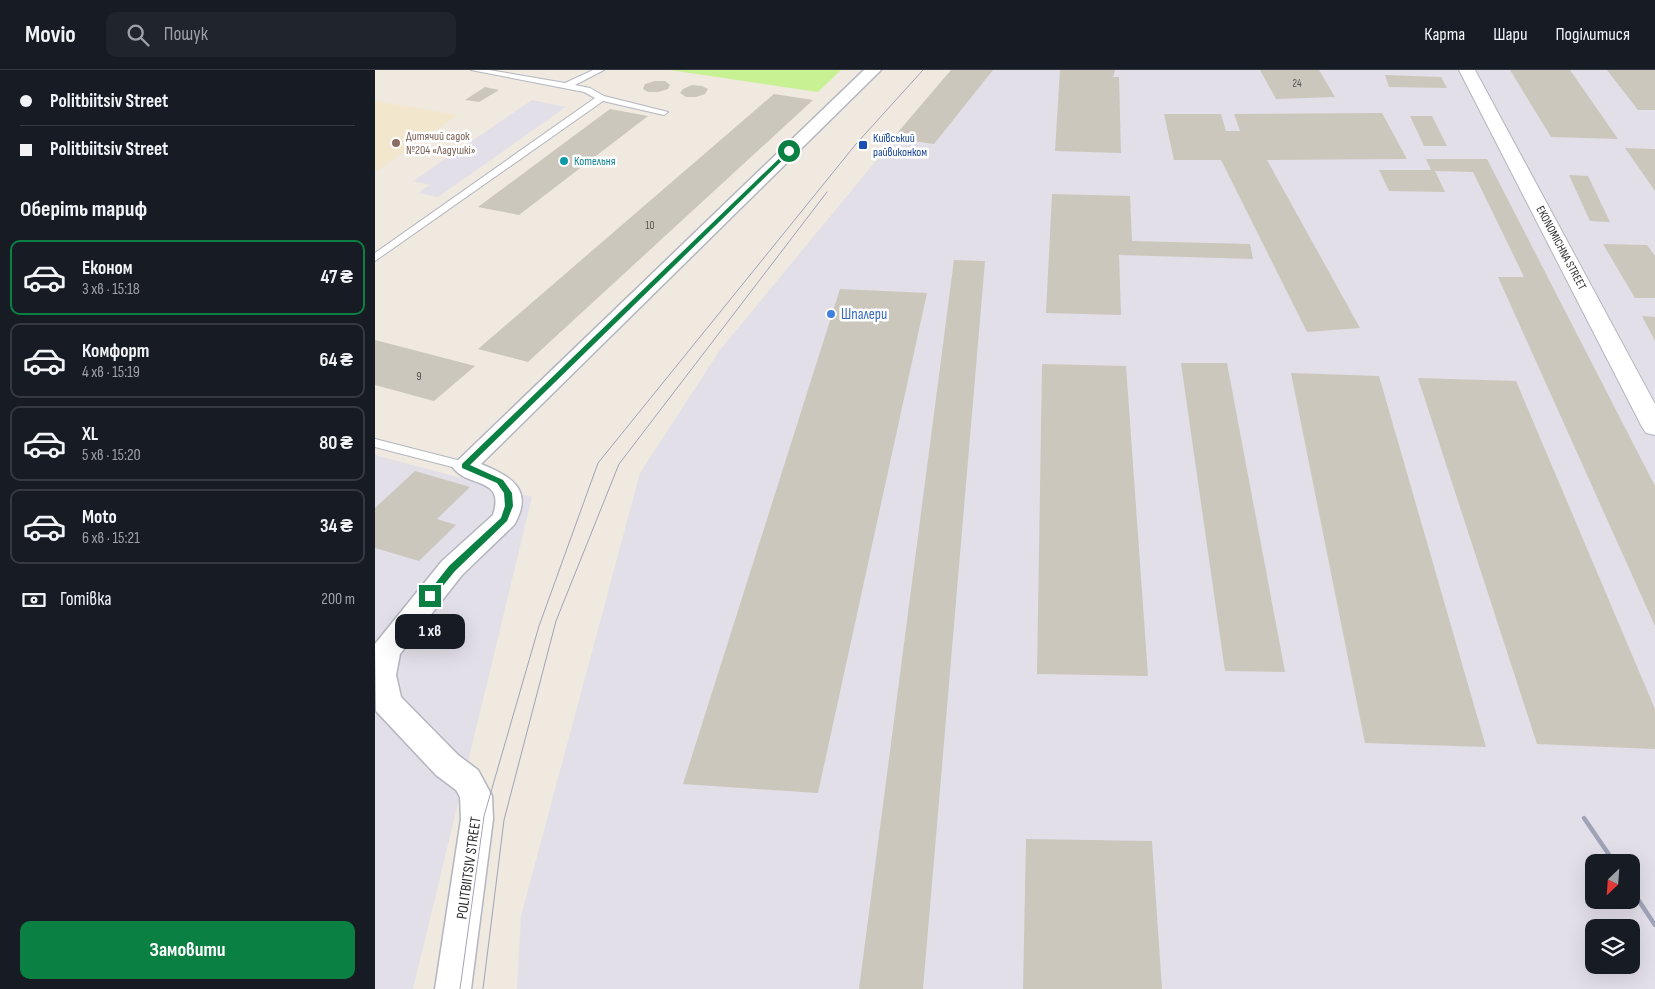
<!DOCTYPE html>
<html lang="uk">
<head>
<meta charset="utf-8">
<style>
	:root { --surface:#171b24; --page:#20242c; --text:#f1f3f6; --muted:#9ea1a6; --line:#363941; --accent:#0b8043 }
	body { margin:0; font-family:"Sofia Sans Condensed",sans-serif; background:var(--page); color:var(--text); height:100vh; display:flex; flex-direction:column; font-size:19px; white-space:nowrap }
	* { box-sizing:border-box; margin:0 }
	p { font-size:16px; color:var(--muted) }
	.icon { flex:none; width:28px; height:28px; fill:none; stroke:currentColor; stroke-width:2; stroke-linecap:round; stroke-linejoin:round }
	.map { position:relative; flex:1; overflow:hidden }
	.details { display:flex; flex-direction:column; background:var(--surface); width:375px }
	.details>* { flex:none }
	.guide { display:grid; align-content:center; height:110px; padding:0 20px; background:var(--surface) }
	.needle { width:32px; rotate:205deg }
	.tools { position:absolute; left:1210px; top:784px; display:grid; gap:10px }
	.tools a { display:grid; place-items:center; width:55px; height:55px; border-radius:10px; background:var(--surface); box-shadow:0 5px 20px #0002; font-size:25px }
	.end { position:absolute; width:22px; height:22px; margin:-11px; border:6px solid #0b8043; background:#fff; box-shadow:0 0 0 2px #fff }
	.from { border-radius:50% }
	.bubble { position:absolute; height:35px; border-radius:10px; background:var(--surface); box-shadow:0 5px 20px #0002; font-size:16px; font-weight:700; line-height:35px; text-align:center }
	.guide b { display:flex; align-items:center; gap:18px; height:48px; font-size:19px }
	.guide b+b { border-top:1px solid var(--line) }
	.guide i { width:12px; height:12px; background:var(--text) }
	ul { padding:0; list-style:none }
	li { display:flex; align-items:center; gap:15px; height:75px; margin:0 10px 8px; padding:0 10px; border:2px solid var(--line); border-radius:10px }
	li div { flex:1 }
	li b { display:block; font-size:19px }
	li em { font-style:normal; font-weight:700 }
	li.current { border-color:var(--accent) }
	li>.icon { width:45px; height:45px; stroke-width:1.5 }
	h2 { padding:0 20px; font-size:22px; line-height:60px }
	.pay { display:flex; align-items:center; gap:12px; height:55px; padding:0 20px; font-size:19px }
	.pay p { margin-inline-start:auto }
	.action { display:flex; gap:10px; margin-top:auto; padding:10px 20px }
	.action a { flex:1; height:58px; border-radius:10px; background:var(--accent); color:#fff; font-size:20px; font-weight:700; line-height:58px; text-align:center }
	header { display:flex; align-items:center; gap:30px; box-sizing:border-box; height:70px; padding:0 25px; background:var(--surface); border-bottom:1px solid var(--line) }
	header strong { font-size:24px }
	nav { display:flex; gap:28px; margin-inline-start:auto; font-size:18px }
	.search { width:350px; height:45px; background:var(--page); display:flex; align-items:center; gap:12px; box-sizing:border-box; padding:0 18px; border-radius:10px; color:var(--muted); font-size:19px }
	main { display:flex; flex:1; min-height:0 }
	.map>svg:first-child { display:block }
</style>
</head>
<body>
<header>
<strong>Movio</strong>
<div class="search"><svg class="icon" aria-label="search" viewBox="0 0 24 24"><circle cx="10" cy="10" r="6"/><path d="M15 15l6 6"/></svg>Пошук</div>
<nav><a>Карта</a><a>Шари</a><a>Поділитися</a></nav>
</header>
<main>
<section class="details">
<div class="guide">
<b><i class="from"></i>Politbiitsiv Street</b>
<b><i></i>Politbiitsiv Street</b>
</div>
<h2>Оберіть тариф</h2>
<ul>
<li class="current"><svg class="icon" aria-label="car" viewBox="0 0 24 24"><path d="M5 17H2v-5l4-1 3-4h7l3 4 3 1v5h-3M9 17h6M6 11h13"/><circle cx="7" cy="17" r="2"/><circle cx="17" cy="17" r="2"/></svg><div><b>Економ</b><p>3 хв · 15:18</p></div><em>47 ₴</em></li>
<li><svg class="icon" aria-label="car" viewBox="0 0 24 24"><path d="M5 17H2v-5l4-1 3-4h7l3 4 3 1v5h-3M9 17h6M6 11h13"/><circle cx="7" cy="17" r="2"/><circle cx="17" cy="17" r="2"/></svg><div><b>Комфорт</b><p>4 хв · 15:19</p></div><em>64 ₴</em></li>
<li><svg class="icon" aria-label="car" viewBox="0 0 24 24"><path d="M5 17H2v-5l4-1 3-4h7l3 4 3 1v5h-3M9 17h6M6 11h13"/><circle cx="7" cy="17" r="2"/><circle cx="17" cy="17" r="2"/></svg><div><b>XL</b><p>5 хв · 15:20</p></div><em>80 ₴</em></li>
<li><svg class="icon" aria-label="car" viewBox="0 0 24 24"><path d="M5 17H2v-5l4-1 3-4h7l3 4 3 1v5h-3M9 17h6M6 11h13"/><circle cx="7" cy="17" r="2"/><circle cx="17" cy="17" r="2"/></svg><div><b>Moto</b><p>6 хв · 15:21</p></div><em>34 ₴</em></li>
</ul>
<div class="pay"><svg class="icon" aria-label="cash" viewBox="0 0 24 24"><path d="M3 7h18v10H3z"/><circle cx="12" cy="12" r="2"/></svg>Готівка<p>200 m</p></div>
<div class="action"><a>Замовити</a></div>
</section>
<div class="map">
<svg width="1280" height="919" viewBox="0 0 1280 919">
	<rect width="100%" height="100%" fill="#efe9df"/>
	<g fill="#e2dfe8" fill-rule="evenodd">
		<path d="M576,0H1280V919H142L146,846L265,403L345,280ZM1219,792H1256V830H1219ZM1219,858H1256V895H1219Z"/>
		<polygon points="157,30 191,37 63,127 43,123 55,115 38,111"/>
		<polygon points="0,385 157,427 38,919 0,919"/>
	</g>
	<polygon fill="#f2e7cd" points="0,31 83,45 0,102"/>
	<polygon fill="#c7f193" points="295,0 466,0 443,22"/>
	<g fill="#cbc7bd">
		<polygon points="576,0 618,0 559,74 518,68"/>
		<polygon points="685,0 740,0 738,7 744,7 746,83 680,81"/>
		<polygon points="885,0 944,0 960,27 901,29"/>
		<polygon points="1135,0 1195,0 1243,69 1176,67"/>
		<polygon points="1232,0 1280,0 1280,40 1263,40"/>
		<polygon points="1010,5 1066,7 1072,18 1014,17"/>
		<polygon points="280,11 290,11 295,15 293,19 283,22 273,22 268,19 270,14"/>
		<polygon points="317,15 327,16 333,19 330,24 321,27 311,27 305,23 308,19"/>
		<polygon points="110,17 124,20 104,32 90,30"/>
		<polygon points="399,24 438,30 153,292 103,279"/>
		<polygon points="235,39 273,46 144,145 103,137"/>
		<polygon points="1007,43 1032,89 892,90 985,258 932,262 846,90 799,90 789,44 846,44 851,61 865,61 859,44"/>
		<polygon points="1035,46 1057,46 1072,76 1049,76"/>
		<polygon points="1250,78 1280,79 1280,121"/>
		<polygon points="1051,89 1112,89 1280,416 1280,556 1123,207 1149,207 1098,102 1060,101 1070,122 1014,121 1004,100 1056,100"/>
		<polygon points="1194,105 1213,106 1235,152 1215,151"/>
		<polygon points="677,124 755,126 757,171 875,174 878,189 744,185 746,245 671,243"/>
		<polygon points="1228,174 1272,175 1280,186 1280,228 1260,228"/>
		<polygon points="579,190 610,191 548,919 484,919"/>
		<polygon points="465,219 552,223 443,723 308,714"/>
		<polygon points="1267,246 1280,247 1280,271"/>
		<polygon points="0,270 100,296 59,331 0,315"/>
		<polygon points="806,293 852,293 910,602 850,601"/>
		<polygon points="667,294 751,296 773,606 662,604"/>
		<polygon points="916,303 1004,306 1111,677 990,673"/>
		<polygon points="1043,308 1141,311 1280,639 1280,679 1162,674"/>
		<polygon points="40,401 95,417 62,449 81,455 44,491 0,478 0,438"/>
		<polygon points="651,769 777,771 787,919 648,919"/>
	</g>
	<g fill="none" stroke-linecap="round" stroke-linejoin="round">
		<defs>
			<g id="lane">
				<polygon points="96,0 114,0 190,13 218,0 229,0 200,15 215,18 229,26 293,42 289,45 228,31 0,191 0,183 220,28 209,22"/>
				<polygon points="0,369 94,393 95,396 89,400 0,377"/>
			</g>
			<path id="street" d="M489,0H506L106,394C135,406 160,419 139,455L87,505L25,584L21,605L26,627L83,685L103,700L117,726L118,749L96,919H60L86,749L85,727L81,720L61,705L1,641L0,574L67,491L118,445C131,405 91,419 77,396Z"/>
			<polygon id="secondary" points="1084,0 1100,0 1280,334 1280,365 1271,363 1267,357"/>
		</defs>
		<use href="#lane" stroke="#b3b5c1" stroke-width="2"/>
		<use href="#street" stroke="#b3b5c1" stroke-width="3"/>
		<use href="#secondary" stroke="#b3b5c1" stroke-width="2"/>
		<use href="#lane" fill="#fff" fill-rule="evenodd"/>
		<use href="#street" fill="#fff" fill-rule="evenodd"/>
		<use href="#secondary" fill="#fff" fill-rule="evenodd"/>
		<g stroke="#a0a3b8" stroke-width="1">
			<polyline points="85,919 109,746 164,556 223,393 481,74 548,0"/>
			<polyline points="108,919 129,750 181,551 244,394 452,122"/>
		</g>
		<g stroke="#a0a3b8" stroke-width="4.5">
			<polyline points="1209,748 1239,792"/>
			<polyline points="1256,819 1280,855"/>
		</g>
	</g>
	<polygon fill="#0b8043" points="413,80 417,81 95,395 128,410 137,423 138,436 132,451 80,501 58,528 52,528 52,524 74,496 126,448 130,436 129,423 122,413 87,398 87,394"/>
	<circle fill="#8d6e63" stroke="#fff" stroke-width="2" cx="21" cy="73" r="5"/>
	<rect fill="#1a4fb4" stroke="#fff" stroke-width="2" x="483" y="70" width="10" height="10" rx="2.5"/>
	<circle fill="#0f9aa8" stroke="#fff" stroke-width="2" cx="189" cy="91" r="5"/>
	<circle fill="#3f7fe0" stroke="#fff" stroke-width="2" cx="456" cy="244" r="5"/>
	<g text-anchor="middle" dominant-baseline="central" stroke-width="5" stroke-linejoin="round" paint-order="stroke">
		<g font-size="11" fill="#545451">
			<text x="922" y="13">24</text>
			<text x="275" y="155">10</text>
		</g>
		<g font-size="12" fill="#785e54" stroke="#fff" text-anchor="start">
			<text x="31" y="66">Дитячий садок<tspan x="31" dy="14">№204 «Ладушкі»</tspan></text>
		</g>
		<g font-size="12" fill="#164399" stroke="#fff" text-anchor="start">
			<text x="498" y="68">Київський<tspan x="498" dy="14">райвиконком</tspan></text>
		</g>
		<g font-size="12" fill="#0d838f" stroke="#fff" text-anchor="start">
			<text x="199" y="91">Котельня</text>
		</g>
		<g font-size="12" fill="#2d2d2d" stroke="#fff">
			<text transform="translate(1186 178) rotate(62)">EKONOMICHNA STREET</text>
		</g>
		<g font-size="12" fill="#545451">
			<text x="44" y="306">9</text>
		</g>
		<g font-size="15" fill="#366cbe" stroke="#fff" text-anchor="start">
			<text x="466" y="244">Шпалери</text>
		</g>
		<g font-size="15" fill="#2d2d2d" stroke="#fff">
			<text transform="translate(94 798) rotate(-82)">POLITBIITSIV STREET</text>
		</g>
	</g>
</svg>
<div class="tools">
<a><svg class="needle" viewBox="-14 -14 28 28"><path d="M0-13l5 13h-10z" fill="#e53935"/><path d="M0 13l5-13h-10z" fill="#9ea1a6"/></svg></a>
<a><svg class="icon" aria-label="layers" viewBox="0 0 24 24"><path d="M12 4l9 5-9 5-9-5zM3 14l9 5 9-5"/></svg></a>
</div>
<i class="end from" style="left:414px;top:81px"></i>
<i class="end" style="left:55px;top:526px"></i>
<div class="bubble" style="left:20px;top:544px;width:70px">1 хв</div>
</div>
</main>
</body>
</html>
